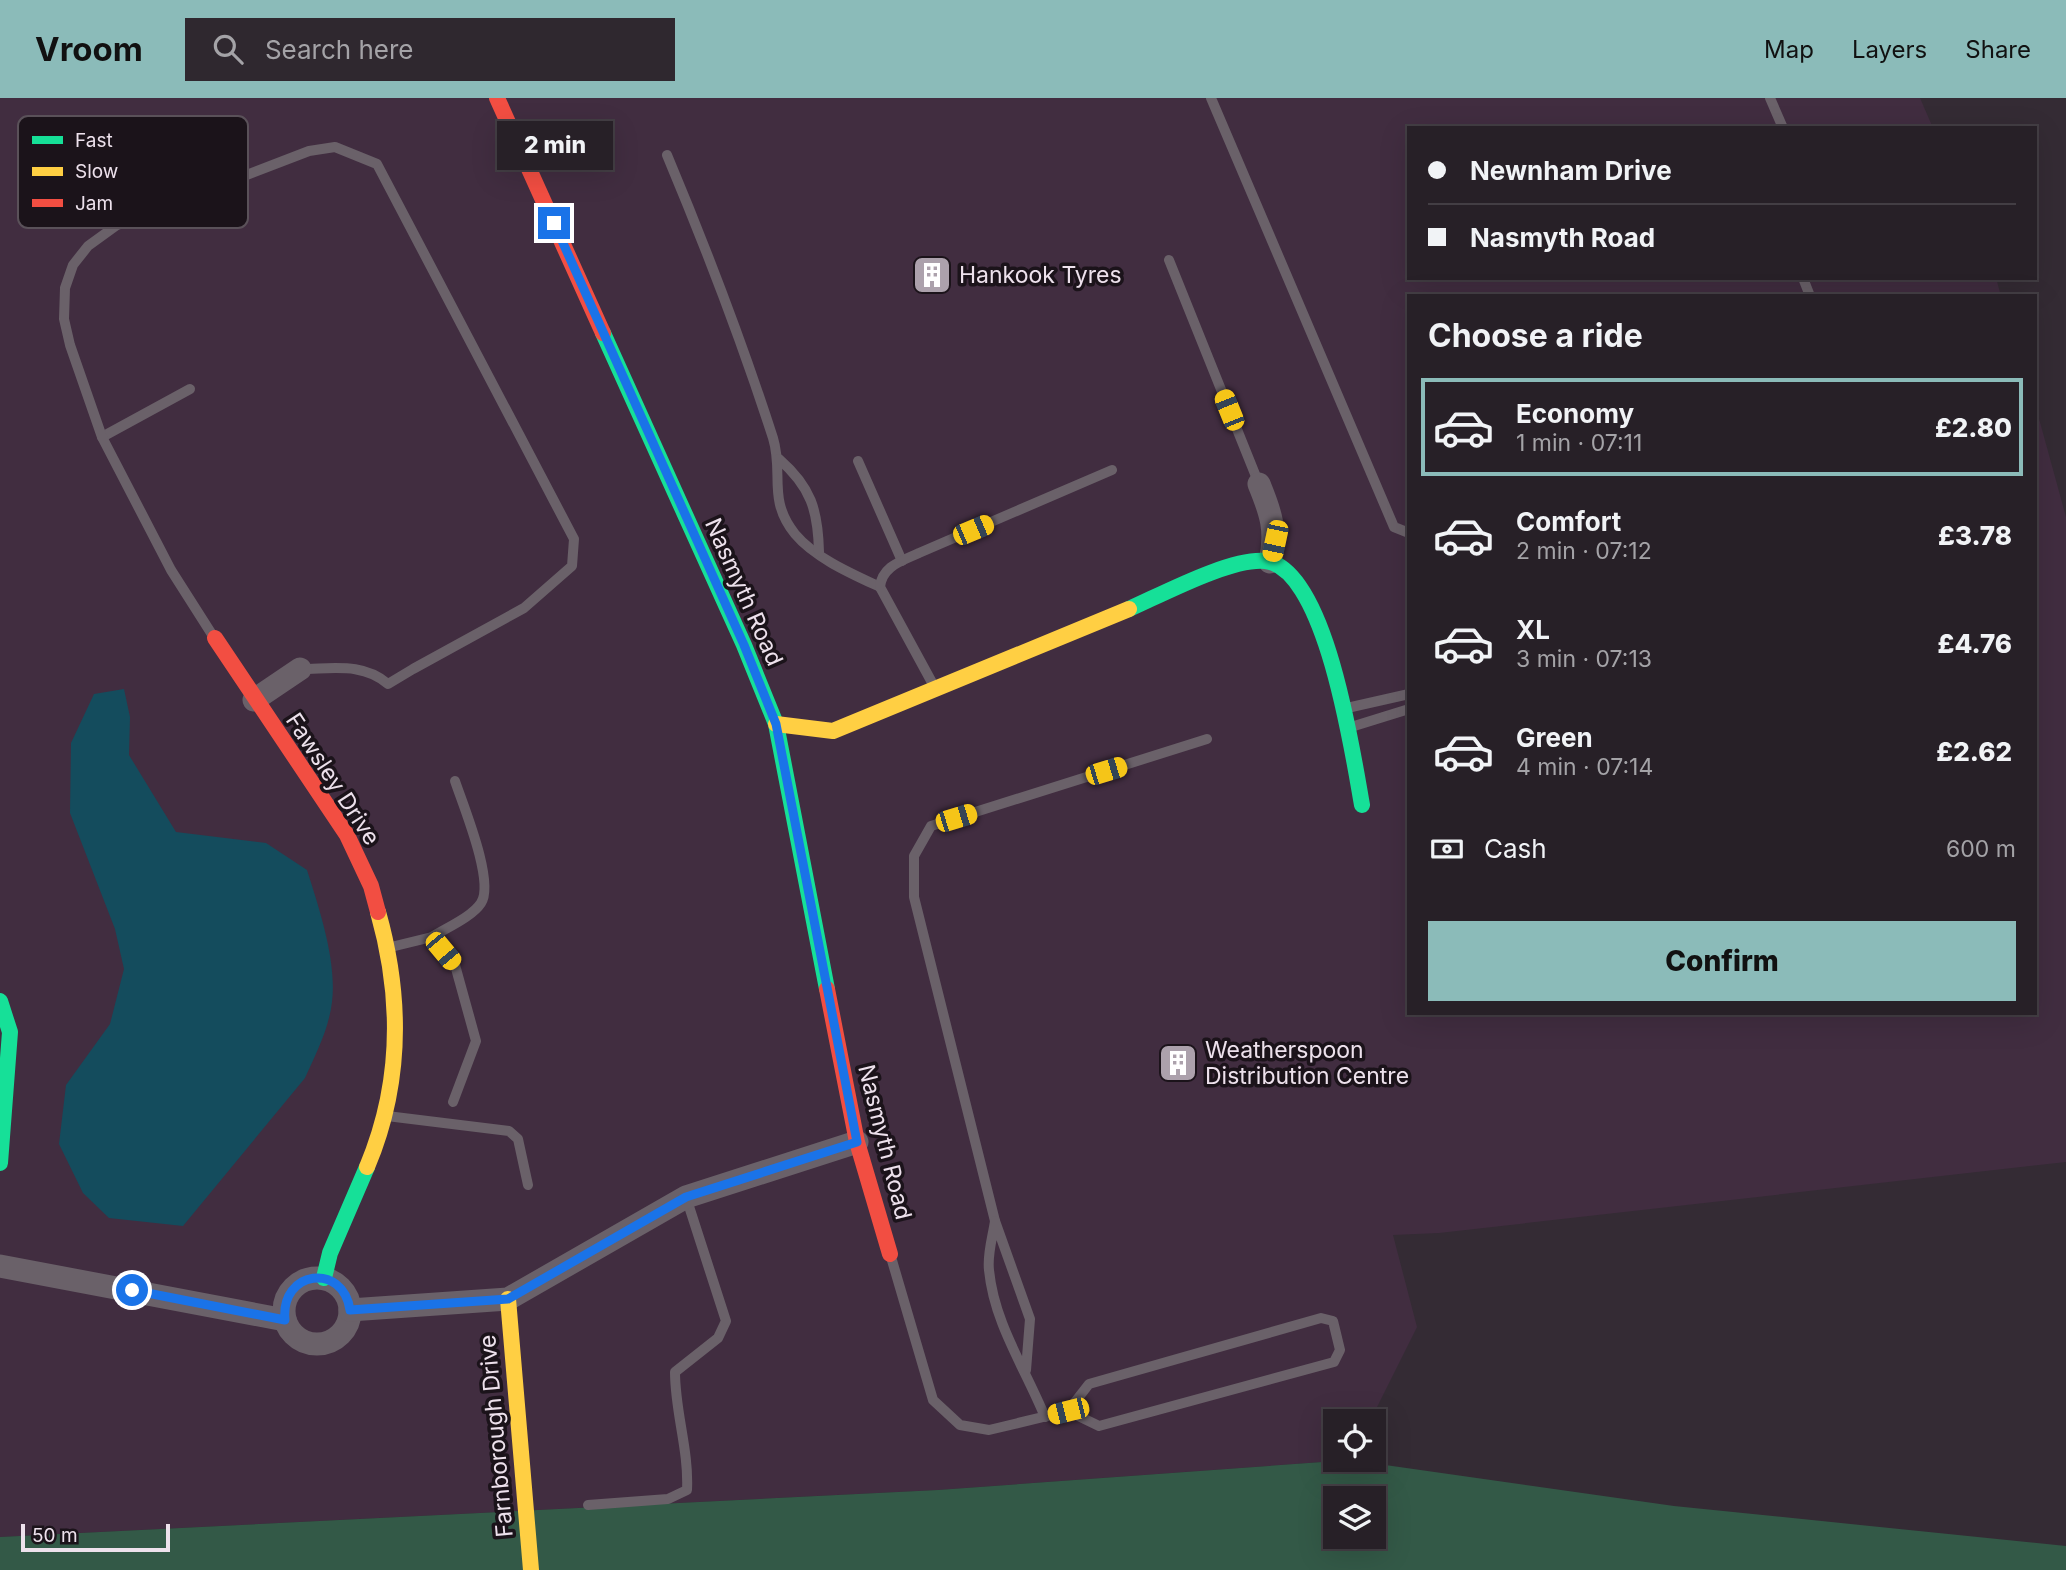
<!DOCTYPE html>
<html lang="en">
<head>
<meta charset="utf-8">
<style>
	:root { --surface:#272027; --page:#2f282f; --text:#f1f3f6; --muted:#a4a3a7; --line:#433e44; --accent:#8bbbb9 }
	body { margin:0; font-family:Inter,sans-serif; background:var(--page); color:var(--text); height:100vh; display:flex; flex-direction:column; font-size:26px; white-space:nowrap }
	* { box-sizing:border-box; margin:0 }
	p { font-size:23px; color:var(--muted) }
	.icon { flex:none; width:38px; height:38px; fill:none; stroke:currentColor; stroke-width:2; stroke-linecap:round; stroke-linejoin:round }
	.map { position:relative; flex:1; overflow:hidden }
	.details { position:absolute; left:1407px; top:196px; width:630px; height:721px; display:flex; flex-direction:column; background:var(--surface); border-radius:0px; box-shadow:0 7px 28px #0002,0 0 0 2px var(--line) }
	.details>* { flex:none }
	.guide { position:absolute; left:1407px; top:28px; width:630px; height:154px; border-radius:0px; box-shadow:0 7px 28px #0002,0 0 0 2px var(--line); display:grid; align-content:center; height:154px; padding:0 21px; background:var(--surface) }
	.fabs { position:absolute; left:1323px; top:1311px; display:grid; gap:14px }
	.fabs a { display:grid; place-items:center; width:63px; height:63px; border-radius:0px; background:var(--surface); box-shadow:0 7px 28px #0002,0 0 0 2px var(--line); font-size:35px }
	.scale { position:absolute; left:21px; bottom:18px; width:149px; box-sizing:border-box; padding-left:7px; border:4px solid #ede1ec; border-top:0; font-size:19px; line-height:24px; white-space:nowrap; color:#ede1ec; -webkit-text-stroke:5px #1b131a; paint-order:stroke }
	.end { position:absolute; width:32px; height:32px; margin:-16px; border:9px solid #1a73e8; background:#fff; box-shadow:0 0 0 4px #fff }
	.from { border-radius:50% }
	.bubble { position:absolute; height:49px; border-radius:0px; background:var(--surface); box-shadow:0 7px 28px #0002,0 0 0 2px var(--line); font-size:23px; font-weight:800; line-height:49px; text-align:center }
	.car { position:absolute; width:21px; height:42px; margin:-21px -10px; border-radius:9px; box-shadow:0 0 5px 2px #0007; background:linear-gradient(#f5c518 24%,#345 0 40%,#f5c518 0 76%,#345 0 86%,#f5c518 0) }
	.guide b { display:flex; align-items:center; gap:24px; height:66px; font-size:26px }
	.guide b+b { border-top:2px solid var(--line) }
	.guide i { width:18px; height:18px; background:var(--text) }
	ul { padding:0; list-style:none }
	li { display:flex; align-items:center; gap:21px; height:98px; margin:0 14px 10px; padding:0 7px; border:4px solid transparent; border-radius:0px }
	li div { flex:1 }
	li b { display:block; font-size:26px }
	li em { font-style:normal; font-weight:800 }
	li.current { border-color:var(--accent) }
	li>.icon { width:63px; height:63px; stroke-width:1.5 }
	h2 { padding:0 21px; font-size:32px; line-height:84px }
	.pay { display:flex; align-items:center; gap:18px; height:77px; padding:0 21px; font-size:26px }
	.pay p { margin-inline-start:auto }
	.button { display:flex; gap:14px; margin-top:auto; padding:14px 21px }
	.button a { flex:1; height:80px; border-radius:0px; background:var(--accent); color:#111; font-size:28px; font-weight:800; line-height:80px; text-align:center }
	header { display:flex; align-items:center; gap:42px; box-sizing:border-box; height:98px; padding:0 35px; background:var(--accent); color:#111 }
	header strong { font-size:33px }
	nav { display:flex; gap:38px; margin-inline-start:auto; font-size:24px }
	.search { width:490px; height:63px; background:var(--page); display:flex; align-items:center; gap:18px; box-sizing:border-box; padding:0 24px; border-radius:0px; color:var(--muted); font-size:26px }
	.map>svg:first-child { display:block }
</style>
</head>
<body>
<header>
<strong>Vroom</strong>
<div class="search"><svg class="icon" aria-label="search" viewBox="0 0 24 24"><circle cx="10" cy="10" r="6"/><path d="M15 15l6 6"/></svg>Search here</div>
<nav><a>Map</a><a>Layers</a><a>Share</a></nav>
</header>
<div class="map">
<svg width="2066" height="1472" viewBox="0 0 2066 1472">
	<rect width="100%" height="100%" fill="#342b34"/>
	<polygon fill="#412d40" points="0,0 1920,0 1933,30 1409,30 1409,180 1996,180 2001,198 1409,198 1409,915 2035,915 2035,306 2066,419 2066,1064 1439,1135 1393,1137 1417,1229 1370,1323 1335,1323 1335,1362 1350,1362 938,1392 0,1439"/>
	<path fill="#335947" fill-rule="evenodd" d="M1350,1362L1674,1408L2066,1448V1472H0V1439L938,1392ZM1335,1400H1374V1438H1335Z"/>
	<path fill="#144c5d" d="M124,591L130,619L129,657L176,734L266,745L307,772C319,810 337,863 332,904C329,930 316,956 305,980L183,1128L109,1120L83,1095L59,1046L66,987L110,926L124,871L115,831L70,715L71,645L94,596Z"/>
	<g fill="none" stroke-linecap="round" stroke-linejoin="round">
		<g stroke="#6a6169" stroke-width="10">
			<polyline points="1211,0 1394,429 1409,435"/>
			<polyline points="1770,0 1783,30"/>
			<path d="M667,57C706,150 742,244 773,340C784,376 767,401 795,436C815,460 852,476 880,489"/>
			<polyline points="1169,162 1259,386"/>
			<polyline points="1803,180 1810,198"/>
			<polyline points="102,339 190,291"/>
			<path d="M779,361C811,389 818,412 819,454"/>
			<polyline points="858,363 902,463"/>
			<path d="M213,538L171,472L102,339L70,247L64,221L65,190L73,167L88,148L117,127L309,53L335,49L377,66L574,441L572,468L524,510L413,571L388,586C363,564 332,571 300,571"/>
			<path d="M935,590L880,489C882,468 902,463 919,455L1112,372"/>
			<polyline points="1347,610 1409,596"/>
			<polyline points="1351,629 1409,611"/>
			<path d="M432,839C446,830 472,819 481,805C495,784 463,707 455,683"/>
			<polyline points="391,849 432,839 455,867 476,943 453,1004"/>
			<polyline points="387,1018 509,1033 518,1041 528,1087"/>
			<polyline points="995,1123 914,799 914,758 931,728 1207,641"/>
			<polyline points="891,1159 933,1302 960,1327 989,1332 1068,1313 1089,1286 1321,1220 1333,1223 1340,1252 1334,1264 1099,1328 1068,1313"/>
			<path d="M1026,1272L1030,1221L995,1123C993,1138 987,1156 989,1172C994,1225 1025,1270 1045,1319"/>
			<path d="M588,1407L668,1401L687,1392C689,1352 675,1314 675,1274L718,1240L726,1223L686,1099"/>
		</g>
		<g stroke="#6a6169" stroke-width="23">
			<path d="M1259,386C1271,415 1277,433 1270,464"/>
			<polyline points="254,602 300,571"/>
			<polyline points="0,1168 285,1222"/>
			<circle cx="317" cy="1213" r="33"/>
			<polyline points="350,1212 508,1201 686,1099 857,1044"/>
		</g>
		<g stroke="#16e098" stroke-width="16">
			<polyline points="603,235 744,547 776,626 827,891"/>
			<path d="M1129,511C1163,496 1230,460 1265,463C1326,469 1353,657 1362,707"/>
			<polyline points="0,903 10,934 0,1065"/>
			<polyline points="324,1180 330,1155 367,1069"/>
		</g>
		<g stroke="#ffcf43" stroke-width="16">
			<polyline points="776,626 833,633 1129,511"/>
			<path d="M367,1069C402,986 402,899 378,814"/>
			<polyline points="508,1201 531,1472"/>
		</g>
		<g stroke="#f24e42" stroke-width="16">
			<polyline points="497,0 603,235"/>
			<polyline points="215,540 347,737 371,788 378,814"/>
			<polyline points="827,891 857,1044 890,1156"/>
		</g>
	</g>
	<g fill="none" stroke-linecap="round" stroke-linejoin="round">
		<path stroke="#1a73e8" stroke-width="9" d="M132,1192L285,1222C280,1172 343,1164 350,1212L508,1201L686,1099L857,1044L776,626L744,547L554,125"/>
	</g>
	<defs>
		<symbol id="building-square" viewBox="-11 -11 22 22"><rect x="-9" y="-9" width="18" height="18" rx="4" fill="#aca1ac" stroke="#1b131a"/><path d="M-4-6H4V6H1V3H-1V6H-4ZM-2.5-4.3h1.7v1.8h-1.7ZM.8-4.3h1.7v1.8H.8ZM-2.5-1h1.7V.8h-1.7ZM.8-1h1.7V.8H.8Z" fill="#fff"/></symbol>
	</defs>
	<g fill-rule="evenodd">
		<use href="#building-square" x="910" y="155" width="44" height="44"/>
		<use href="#building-square" x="1156" y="943" width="44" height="44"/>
	</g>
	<g text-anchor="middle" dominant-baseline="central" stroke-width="7" stroke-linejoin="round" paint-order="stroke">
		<g font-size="23" fill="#ede1ec" stroke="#1b131a" text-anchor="start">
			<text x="959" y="177">Hankook Tyres</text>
			<text x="1205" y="952">Weatherspoon<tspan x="1205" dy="26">Distribution Centre</tspan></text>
		</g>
		<g font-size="23" fill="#ede1ec" stroke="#1b131a">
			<text transform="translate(744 494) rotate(66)">Nasmyth Road</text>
			<text transform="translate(333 681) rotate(57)">Fawsley Drive</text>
			<text transform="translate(885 1044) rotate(76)">Nasmyth Road</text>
			<text transform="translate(496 1338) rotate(-95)">Farnborough Drive</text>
		</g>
	</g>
	<rect x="18" y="18" width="230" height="112" rx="10" fill="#1b131a" stroke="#5a5159" stroke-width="2"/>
	<rect x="32" y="38" width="31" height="8" fill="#16e098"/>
	<rect x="32" y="69" width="31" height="9" fill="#ffcf43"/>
	<rect x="32" y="101" width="31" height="8" fill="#f24e42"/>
	<g font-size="19" fill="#ede1ec">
		<text x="75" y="49">Fast</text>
		<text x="75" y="80">Slow</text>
		<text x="75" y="112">Jam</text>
	</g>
</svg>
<div class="fabs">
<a><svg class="icon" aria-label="locate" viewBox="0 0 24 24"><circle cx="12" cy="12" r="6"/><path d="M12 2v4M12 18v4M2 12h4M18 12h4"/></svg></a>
<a><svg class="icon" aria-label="layers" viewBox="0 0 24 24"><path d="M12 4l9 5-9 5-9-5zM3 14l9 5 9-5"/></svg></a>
</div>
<div class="scale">50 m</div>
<i class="end from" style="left:132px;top:1192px"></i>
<i class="end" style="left:554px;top:125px"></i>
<div class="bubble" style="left:497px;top:23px;width:116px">2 min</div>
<i class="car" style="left:1229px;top:312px;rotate:338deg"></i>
<i class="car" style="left:973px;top:432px;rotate:67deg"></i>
<i class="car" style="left:1275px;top:443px;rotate:192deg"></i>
<i class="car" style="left:1106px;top:673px;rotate:73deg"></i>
<i class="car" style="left:956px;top:720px;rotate:73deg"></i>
<i class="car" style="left:443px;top:853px;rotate:140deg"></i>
<i class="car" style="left:1068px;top:1313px;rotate:256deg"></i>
<div class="guide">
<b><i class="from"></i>Newnham Drive</b>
<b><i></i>Nasmyth Road</b>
</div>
<section class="details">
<h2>Choose a ride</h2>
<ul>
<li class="current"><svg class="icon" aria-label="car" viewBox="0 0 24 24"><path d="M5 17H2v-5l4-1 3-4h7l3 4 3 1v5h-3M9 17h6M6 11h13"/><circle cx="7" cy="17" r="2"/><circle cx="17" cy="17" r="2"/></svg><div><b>Economy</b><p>1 min · 07:11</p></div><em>£2.80</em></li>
<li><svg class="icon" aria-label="car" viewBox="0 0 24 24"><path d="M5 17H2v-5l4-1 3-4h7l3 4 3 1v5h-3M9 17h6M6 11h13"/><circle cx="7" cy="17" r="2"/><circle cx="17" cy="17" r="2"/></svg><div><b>Comfort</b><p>2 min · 07:12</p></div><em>£3.78</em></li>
<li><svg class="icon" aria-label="car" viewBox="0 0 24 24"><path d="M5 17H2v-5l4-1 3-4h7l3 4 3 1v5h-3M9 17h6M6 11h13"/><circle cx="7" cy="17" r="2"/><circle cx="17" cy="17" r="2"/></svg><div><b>XL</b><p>3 min · 07:13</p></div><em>£4.76</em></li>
<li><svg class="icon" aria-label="car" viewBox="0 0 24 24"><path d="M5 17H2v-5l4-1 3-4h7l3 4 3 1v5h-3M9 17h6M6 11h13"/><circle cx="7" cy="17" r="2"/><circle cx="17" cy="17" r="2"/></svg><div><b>Green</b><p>4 min · 07:14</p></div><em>£2.62</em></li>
</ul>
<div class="pay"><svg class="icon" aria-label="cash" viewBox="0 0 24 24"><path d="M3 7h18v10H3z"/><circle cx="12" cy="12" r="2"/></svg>Cash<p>600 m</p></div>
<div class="button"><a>Confirm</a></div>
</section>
</div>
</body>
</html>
